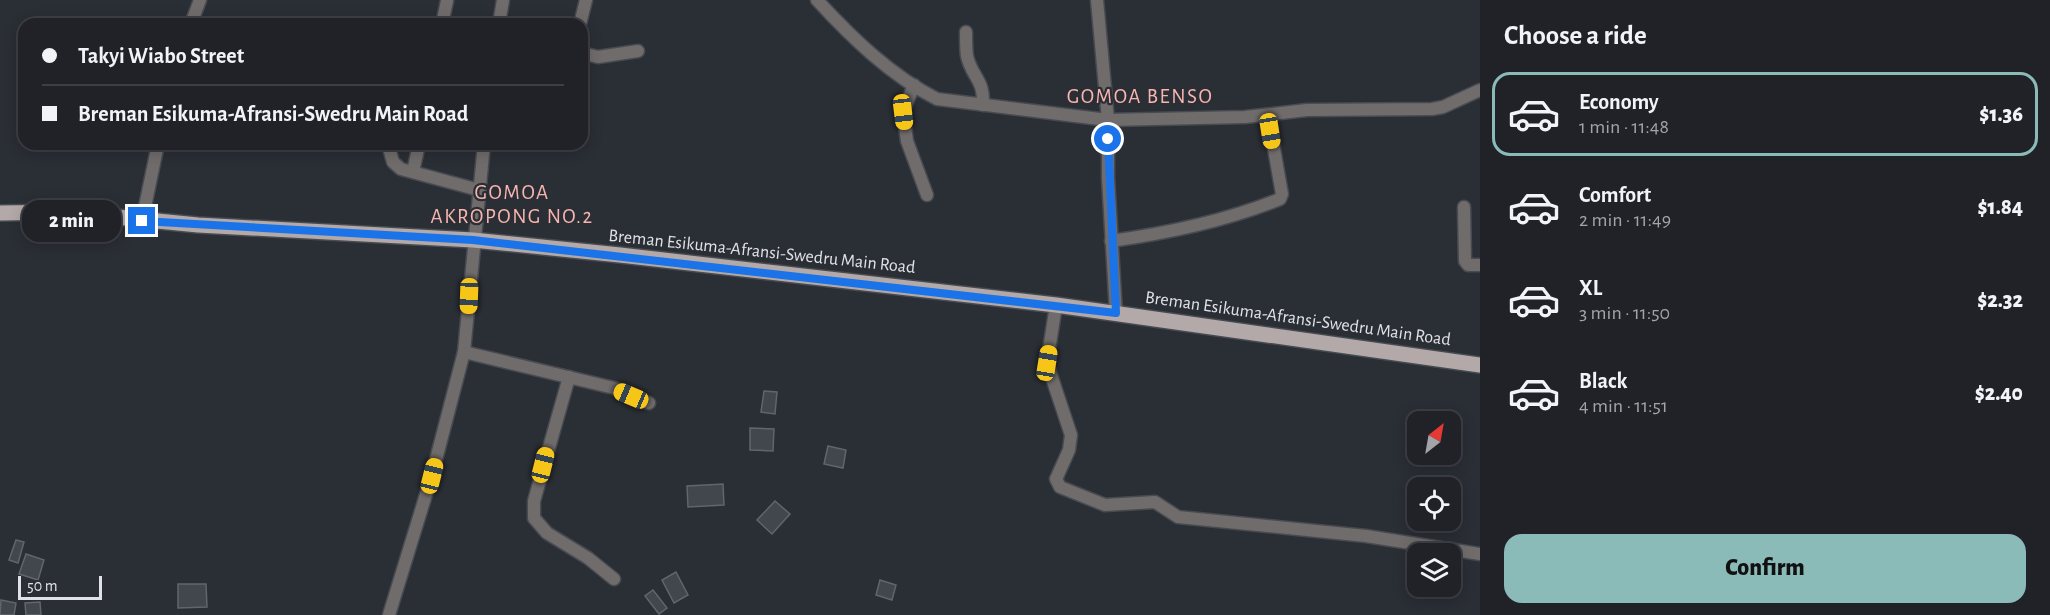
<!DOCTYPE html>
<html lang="en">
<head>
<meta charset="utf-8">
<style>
	:root { --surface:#202228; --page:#282a30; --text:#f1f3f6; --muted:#a2a4a8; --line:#3d3f45; --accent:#8bbbb9 }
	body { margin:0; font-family:"Alegreya Sans",sans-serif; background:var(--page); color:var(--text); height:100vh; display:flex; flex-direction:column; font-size:22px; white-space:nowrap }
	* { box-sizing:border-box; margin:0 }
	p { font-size:20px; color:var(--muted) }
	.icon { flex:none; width:33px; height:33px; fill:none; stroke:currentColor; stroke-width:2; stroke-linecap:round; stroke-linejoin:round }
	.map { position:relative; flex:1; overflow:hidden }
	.panel { display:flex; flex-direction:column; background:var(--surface); width:570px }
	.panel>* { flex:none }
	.guide { position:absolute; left:18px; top:18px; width:570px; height:132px; border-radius:18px; box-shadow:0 3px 15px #0003,0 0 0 2px var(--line); display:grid; align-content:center; height:132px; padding:0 24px; background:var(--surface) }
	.needle { width:39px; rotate:31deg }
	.tools { position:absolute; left:1407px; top:411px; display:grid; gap:12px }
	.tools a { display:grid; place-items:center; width:54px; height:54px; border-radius:12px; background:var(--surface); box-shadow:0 3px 15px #0003,0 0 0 2px var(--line); font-size:30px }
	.scale { position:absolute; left:18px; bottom:15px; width:84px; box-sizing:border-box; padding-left:6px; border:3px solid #e0e2e7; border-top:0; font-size:16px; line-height:21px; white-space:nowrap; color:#e0e2e7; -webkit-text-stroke:4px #2a2e35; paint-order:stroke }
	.end { position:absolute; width:27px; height:27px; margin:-14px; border:8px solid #1a73e8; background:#fff; box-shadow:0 0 0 3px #fff }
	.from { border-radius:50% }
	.bubble { position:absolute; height:42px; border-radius:18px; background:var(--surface); box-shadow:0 3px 15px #0003,0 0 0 2px var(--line); font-size:20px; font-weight:800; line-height:42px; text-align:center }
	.car { position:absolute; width:18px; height:36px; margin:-18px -9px; border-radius:8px; box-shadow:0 0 4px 2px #0007; background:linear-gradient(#f5c518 24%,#345 0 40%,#f5c518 0 76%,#345 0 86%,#f5c518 0) }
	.guide b { display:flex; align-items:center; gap:21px; height:57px; font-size:22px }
	.guide b+b { border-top:2px solid var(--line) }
	.guide i { width:15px; height:15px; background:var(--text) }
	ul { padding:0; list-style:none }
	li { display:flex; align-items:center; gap:18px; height:84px; margin:0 12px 9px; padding:0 12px; border:3px solid transparent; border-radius:18px }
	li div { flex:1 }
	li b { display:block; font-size:22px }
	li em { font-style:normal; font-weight:800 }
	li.selected { border-color:var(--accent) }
	li>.icon { width:54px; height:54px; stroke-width:1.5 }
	h2 { padding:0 24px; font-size:27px; line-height:72px }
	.cta { display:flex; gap:12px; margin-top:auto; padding:12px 24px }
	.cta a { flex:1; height:69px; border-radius:18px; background:var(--accent); color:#111; font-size:24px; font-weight:800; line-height:69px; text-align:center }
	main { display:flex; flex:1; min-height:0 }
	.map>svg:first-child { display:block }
</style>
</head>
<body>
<main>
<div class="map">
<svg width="1480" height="615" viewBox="0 0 1480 615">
	<rect width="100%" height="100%" fill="#2a2e35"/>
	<g fill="#42464d" stroke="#61656c" stroke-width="1.5">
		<polygon points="764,391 777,392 775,414 761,412"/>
		<polygon points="750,428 774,429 773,451 750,450"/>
		<polygon points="828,446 846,450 843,468 824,464"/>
		<polygon points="723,484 724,505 688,507 687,486"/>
		<polygon points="775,501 790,514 772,534 757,520"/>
		<polygon points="16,540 24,542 18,563 9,560"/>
		<polygon points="26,554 44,560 38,580 19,574"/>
		<polygon points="676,572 688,595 674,603 662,580"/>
		<polygon points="880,580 896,585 892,600 876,595"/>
		<polygon points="178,584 206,584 207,607 178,608"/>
		<polygon points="653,590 667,608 659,614 645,596"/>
		<polygon points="1,600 16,603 14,615 0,615"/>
		<polygon points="40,602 41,615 26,615 25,603"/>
	</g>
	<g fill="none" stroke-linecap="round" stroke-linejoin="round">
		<defs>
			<g id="street">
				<path d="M817,0C851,37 891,76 937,99L1108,120L1245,117L1307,110L1432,109L1443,107L1480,90"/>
				<polyline points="1097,0 1108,120 1108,178 1116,313"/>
				<polyline points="191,24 200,0"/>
				<polyline points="442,24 447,1"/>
				<polyline points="499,24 503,0"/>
				<polyline points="580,24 586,0"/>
				<path d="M966,32C966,40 966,49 967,56C972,78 984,78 983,105"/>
				<polyline points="582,53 598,57 638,51"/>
				<polyline points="914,85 903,112 907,141 927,195"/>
				<polyline points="389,148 393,162 401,169 479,190"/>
				<polyline points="413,172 419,144"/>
				<polyline points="1464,207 1465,261 1468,265 1480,265"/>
				<polyline points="142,221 158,144"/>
				<path d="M1111,241C1169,233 1226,221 1280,199L1282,194L1268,115"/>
				<polyline points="1056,305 1047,363 1071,435 1069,450 1056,479 1060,487 1105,505 1155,502 1178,517 1366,536 1480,554"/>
				<polyline points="464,352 614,388 649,403"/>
				<polyline points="569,377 534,501 534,518 547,533 588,558 614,579"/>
				<polyline points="389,615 432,475 464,352 484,144"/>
			</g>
			<polyline id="primary" points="0,213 66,212 198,225 473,240 620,255 1056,305 1480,365"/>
		</defs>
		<use href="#street" stroke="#474b51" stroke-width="15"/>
		<use href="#primary" stroke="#474b51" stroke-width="18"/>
		<use href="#street" stroke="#706c6b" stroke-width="12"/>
		<use href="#primary" stroke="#b2a9a8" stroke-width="15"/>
	</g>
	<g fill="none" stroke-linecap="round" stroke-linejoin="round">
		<polyline stroke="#1a73e8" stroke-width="8" points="142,221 473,240 1116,313 1108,139"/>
	</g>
	<g text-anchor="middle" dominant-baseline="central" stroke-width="4.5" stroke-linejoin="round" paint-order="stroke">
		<g font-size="18" fill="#e0e2e7" stroke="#2a2e35">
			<text transform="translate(762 252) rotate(6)">Breman Esikuma-Afransi-Swedru Main Road</text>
			<text transform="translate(1298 319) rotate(8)">Breman Esikuma-Afransi-Swedru Main Road</text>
		</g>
		<g font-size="21" letter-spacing="1.5" fill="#f8b4ae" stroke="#2a2e35">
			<text x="1140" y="96">GOMOA BENSO</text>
			<text x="512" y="192">GOMOA<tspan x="512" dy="24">AKROPONG NO.2</tspan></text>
		</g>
	</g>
</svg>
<div class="tools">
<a><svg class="needle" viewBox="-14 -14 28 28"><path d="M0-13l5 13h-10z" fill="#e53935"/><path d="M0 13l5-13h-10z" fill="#a2a4a8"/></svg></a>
<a><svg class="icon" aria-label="locate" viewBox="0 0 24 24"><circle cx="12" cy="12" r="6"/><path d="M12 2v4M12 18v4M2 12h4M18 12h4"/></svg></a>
<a><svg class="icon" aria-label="layers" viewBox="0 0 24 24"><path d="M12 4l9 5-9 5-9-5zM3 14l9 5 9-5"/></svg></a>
</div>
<div class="scale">50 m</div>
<i class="end from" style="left:1108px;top:139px"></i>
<i class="end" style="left:142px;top:221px"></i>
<div class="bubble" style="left:22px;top:200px;width:99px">2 min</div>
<i class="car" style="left:903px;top:112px;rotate:173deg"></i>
<i class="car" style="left:1270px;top:131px;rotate:171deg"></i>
<i class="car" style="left:469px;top:296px;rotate:182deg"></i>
<i class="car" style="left:1047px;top:363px;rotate:9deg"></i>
<i class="car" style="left:631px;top:396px;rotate:293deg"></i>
<i class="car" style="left:543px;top:465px;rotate:14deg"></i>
<i class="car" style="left:432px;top:476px;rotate:14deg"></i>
<div class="guide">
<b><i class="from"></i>Takyi Wiabo Street</b>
<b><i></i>Breman Esikuma-Afransi-Swedru Main Road</b>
</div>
</div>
<section class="panel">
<h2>Choose a ride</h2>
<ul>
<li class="selected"><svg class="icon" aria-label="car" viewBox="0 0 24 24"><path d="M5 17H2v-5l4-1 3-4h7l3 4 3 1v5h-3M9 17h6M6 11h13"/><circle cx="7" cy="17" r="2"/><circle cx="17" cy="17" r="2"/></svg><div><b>Economy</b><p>1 min · 11:48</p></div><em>$1.36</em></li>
<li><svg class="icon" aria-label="car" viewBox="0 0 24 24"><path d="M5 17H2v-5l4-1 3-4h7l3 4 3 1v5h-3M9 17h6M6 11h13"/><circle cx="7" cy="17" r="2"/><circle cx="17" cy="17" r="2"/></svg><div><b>Comfort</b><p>2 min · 11:49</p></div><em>$1.84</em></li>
<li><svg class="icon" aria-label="car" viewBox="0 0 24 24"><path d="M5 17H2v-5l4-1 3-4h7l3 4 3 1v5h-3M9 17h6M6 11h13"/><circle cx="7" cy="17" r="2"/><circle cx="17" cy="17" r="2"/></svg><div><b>XL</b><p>3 min · 11:50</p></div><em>$2.32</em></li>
<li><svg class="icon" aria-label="car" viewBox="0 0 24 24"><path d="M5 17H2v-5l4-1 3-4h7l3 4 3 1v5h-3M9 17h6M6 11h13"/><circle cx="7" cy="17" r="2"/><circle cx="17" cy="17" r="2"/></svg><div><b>Black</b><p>4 min · 11:51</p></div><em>$2.40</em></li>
</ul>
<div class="cta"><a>Confirm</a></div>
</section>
</main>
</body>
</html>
